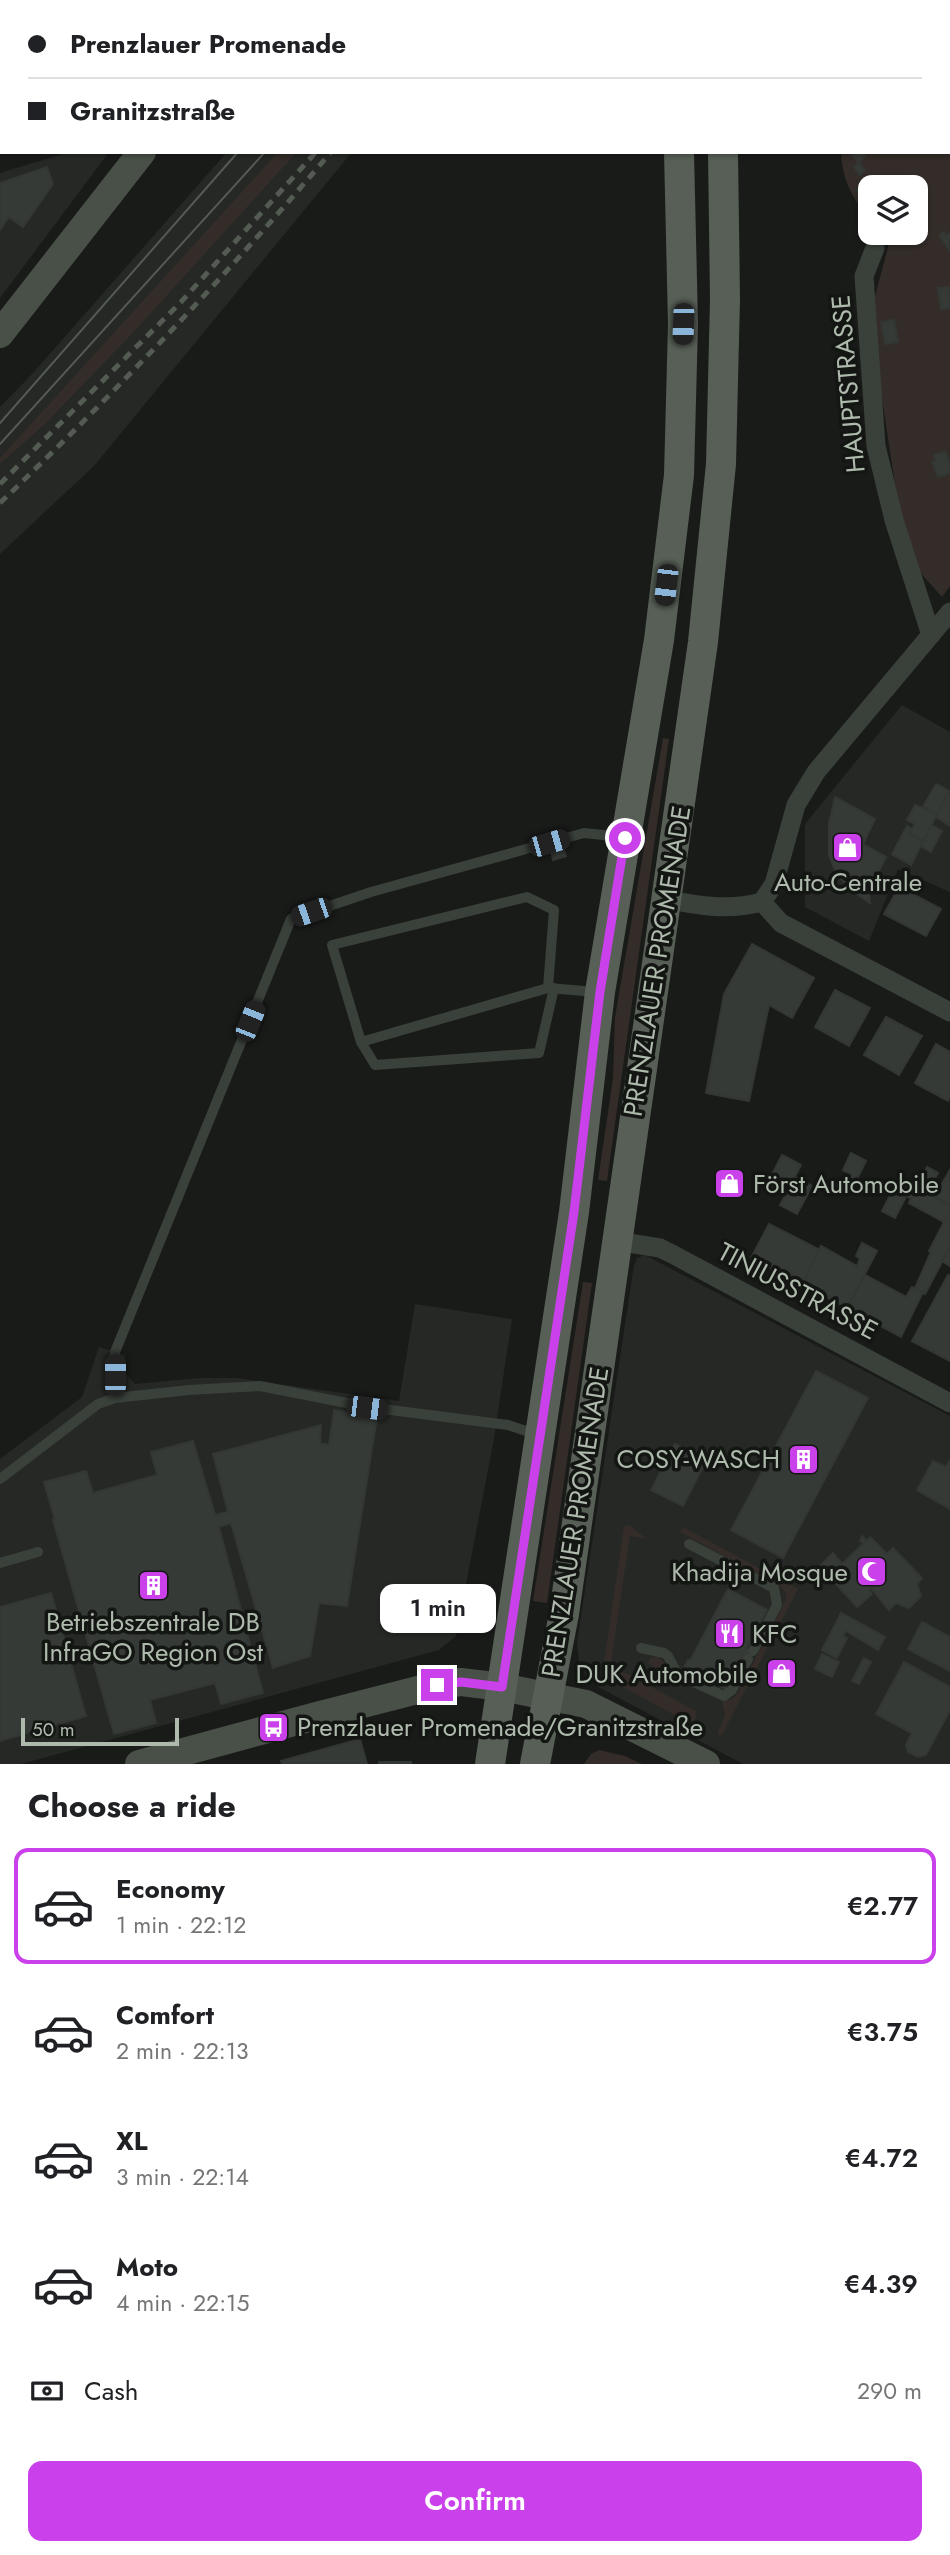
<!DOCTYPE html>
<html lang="en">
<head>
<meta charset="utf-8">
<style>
	:root { --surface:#fff; --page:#f2f2f2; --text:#202124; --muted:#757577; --line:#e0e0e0; --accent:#ca41eb }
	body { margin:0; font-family:Jost,sans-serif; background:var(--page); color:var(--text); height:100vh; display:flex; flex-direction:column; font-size:26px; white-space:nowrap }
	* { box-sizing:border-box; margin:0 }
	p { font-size:23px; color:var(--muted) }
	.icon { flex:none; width:38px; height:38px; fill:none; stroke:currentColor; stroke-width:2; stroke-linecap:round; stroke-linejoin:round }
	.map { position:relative; height:1764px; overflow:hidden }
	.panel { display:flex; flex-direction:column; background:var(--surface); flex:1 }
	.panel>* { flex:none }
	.guide { position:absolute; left:0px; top:0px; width:950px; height:154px; box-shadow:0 2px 5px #0004; display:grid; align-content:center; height:154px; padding:0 28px; background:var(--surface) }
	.buttons { position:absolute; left:858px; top:175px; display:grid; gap:14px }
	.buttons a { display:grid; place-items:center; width:70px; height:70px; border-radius:14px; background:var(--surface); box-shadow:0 2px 5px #0004; font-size:35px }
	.scale { position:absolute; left:21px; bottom:18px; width:158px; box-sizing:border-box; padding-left:7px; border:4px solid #aebaac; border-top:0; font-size:19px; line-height:24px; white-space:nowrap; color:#aebaac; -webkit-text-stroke:5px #141614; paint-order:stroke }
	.end { position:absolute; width:32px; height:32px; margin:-16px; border:9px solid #ca41eb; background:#fff; box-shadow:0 0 0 4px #fff }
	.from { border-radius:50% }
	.bubble { position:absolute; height:49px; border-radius:14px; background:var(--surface); box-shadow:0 2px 5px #0004; font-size:23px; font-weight:600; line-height:49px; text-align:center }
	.car { position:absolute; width:21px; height:42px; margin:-21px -10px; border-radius:9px; box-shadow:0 0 5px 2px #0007; background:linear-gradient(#222 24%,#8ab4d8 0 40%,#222 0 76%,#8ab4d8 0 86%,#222 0) }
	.guide b { display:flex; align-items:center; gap:24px; height:66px; font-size:26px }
	.guide b+b { border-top:2px solid var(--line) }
	.guide i { width:18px; height:18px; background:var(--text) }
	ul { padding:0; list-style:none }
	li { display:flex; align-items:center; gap:21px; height:116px; margin:0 14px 10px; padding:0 14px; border:4px solid transparent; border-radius:14px }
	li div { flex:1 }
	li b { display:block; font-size:26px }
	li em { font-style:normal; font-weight:600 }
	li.on { border-color:var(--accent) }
	li>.icon { width:63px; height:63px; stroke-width:1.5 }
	h2 { padding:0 28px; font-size:32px; line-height:84px }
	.pay { display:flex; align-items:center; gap:18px; height:77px; padding:0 28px; font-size:26px }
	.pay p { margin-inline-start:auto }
	.button { display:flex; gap:14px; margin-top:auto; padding:14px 28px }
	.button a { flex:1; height:80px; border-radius:14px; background:var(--accent); color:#fff; font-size:28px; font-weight:600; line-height:80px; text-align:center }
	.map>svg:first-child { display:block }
</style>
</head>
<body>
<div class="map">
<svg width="950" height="1764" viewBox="0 0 950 1764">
	<rect width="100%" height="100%" fill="#191b19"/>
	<g fill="#252825">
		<polygon points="362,0 477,0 360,2"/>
		<polygon points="69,152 109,152 0,298 0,173"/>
		<polygon points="227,152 352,152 94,466 0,554 0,407 33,373"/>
		<polygon points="902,705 950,732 950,892 898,869 869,941 805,907 805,824"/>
		<polygon points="645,1255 950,1416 950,1764 743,1764 600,1688 586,1675 579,1662 577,1643 634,1265 637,1258"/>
		<polygon points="415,1304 512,1319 494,1439 456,1636 439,1650 21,1764 0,1764 0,1459 82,1397 99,1347 126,1355 123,1370 135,1384 199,1378 237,1378 399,1401"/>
	</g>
	<g fill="#332c29">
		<path d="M950,23V586L942,597L918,570L897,498L879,378L874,300L890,240L883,233H915V187H870V218C852,199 842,179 841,152H948Z"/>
		<polygon points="278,152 297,152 132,334 45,424 0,464 0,458"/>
		<polygon points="663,738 669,739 607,1181 598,1180 613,1078 615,1017"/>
		<polygon points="583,1282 592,1283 547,1603 533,1601"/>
		<polygon points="629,1525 647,1539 630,1536 610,1670 626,1673 696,1711 695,1726 602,1676 624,1526"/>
		<polygon points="683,1527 798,1589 722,1735 717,1735 725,1715 722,1701 733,1699 737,1694 785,1601 786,1593 780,1586 680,1532"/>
		<polygon points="658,1656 675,1675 673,1679 648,1663 651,1657"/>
		<polygon points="599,1750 625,1756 642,1764 584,1764 591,1754"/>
	</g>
	<g fill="#363a36" stroke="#333733" stroke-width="2">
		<polygon points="849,152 863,152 866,155 859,163"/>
		<polygon points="859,163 865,170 860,175 854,167"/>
		<polygon points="47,167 53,184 23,227 9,217 0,230 0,183"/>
		<polygon points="866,180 873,187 870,187 870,197 866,201 856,191"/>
		<polygon points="944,232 946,236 950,233 949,250 939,235"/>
		<polygon points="950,287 950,308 941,309 938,288"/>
		<polygon points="894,320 898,342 885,344 881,322"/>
		<polygon points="945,451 950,464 950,473 938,477 932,462 936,461 934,455"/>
		<polygon points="936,784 949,791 937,814 923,807"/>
		<polygon points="949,791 950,791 950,826 936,817"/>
		<polygon points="835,797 875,819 863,844 886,857 872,885 868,885 870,903 848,888 836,872 829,856 829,823"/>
		<polygon points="915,805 937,814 923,841 909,834 915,824 907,820"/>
		<polygon points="931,825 942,831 931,852 921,846"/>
		<polygon points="907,826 912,829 909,834 923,841 911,865 892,854"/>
		<polygon points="563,848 566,856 553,860 551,851"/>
		<polygon points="899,887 941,909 926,936 884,914"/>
		<polygon points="752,944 814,978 792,1018 769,1005 749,1101 706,1093 724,994"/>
		<polygon points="835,990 870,1008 849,1046 815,1027"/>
		<polygon points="886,1017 922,1036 899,1075 864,1055"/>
		<polygon points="936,1044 950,1052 950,1097 948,1101 915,1083"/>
		<polygon points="851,1153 866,1161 852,1189 847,1186 852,1175 843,1170"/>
		<polygon points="782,1155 801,1165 785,1196 766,1186"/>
		<polygon points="927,1167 938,1173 927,1193 916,1187"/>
		<polygon points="950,1170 950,1205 934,1197"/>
		<polygon points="795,1177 812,1186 797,1214 780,1205"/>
		<polygon points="899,1178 912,1185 895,1218 882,1211"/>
		<polygon points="912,1185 950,1205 950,1247 925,1294 915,1288 931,1252 929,1251 944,1222 909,1203 911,1198 906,1196"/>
		<polygon points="769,1224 820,1250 802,1285 751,1258"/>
		<polygon points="862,1243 877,1251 847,1308 802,1285 821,1246 857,1266 860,1259 856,1256"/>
		<polygon points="950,1247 950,1266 942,1261"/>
		<polygon points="865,1275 906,1297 912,1287 923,1292 901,1337 847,1308"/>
		<polygon points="948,1275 950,1276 950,1361 912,1341"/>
		<polygon points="816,1371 868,1398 783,1558 731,1530"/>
		<polygon points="334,1410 377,1417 347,1606 319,1603 310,1656 273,1668 231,1523 219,1527 263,1693 221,1704 215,1683 150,1700 156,1723 114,1734 53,1520 55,1520 44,1482 86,1471 93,1493 157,1475 151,1452 193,1441 215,1515 228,1512 213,1454 321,1425 320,1443 329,1445"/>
		<polygon points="675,1444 706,1461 683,1506 651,1490"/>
		<polygon points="950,1460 950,1509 917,1490 933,1461 946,1467"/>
		<polygon points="862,1536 867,1541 870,1537 887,1554 893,1548 922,1578 917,1584 921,1596 909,1608 896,1603 889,1610 871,1588 869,1590 872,1594 857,1607 820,1566 833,1553 842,1564 864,1543 860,1541"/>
		<polygon points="728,1589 767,1610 747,1648 750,1650 746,1658 743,1657 725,1689 693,1672 692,1674 683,1669 688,1660 690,1661"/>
		<polygon points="51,1593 86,1716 0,1741 0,1607"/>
		<polygon points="841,1613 885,1637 878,1650 846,1631 843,1636 847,1638 837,1658 822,1650"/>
		<polygon points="922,1622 950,1637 950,1671 908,1649"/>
		<polygon points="822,1654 839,1662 832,1677 815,1669"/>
		<polygon points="864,1658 871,1662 859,1684 852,1681"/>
		<polygon points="904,1662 950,1687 950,1710 926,1755 918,1757 908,1752 906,1745 912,1733 876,1714"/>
		<polygon points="360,1739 367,1764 282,1764 281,1761"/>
		<rect x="379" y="1762" width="32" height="2"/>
	</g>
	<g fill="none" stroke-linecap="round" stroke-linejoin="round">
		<g stroke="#3a403a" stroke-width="10">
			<polyline points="548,988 554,910 527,897 332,945 361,1042 375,1065 539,1053 554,988"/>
			<polyline points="361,1042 548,988 596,992"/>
			<polyline points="115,1398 115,1352 291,919 371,892 584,833 622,837"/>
			<polyline points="0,1479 98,1404 115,1398 189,1390 260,1386 367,1407 508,1425 538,1435"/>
			<polyline points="689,1544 774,1588 777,1605 753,1651"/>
			<polyline points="0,1563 38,1552"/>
			<polyline points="641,1648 664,1653 668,1656 678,1675 724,1696 732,1690 748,1659"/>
		</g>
		<g stroke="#3a403a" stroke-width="19">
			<polyline points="875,248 864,276 876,446 894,520 931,635"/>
			<path d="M665,899C699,906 729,911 762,902"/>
			<polyline points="762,902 774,884 796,805 816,772 950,612"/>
			<polyline points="762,902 781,923 950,1012"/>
			<polyline points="616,1241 660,1248 674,1255 950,1403"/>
		</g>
		<g stroke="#495048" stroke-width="28">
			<polyline points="88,2 90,0"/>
			<polyline points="261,2 262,0"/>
			<polyline points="0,123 2,120"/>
			<polyline points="0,334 142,152"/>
			<polyline points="139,1764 320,1715 437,1685 461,1682 502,1687 586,1704 706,1764"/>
		</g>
		<g stroke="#575f56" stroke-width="30">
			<polyline points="667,0 668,2"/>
			<polyline points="709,0 709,2"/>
			<polyline points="490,1764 574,1212 600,992 659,640 679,475 683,324 679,152"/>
			<polyline points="535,1764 564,1614 703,642 721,464 725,299 723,152"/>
		</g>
		<g stroke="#545b53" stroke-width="2">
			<polyline points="164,2 166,0"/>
			<polyline points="370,2 371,0"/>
			<polyline points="403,2 404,0"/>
			<polyline points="0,148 2,147"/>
			<polyline points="0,423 238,152"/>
			<polyline points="0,444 265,152"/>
		</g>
		<g stroke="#545b53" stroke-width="5" stroke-dasharray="9 7" stroke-linecap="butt">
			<polyline points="439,2 441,0"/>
			<polyline points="458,2 459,0"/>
			<polyline points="0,484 181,302 316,152"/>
			<path d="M0,503C116,392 227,275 331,152"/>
		</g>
	</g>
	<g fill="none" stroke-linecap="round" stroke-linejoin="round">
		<polyline stroke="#ca41eb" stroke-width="9" points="437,1685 461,1682 502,1687 574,1212 600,992 625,838"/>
	</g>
	<defs>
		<symbol id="shop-square" viewBox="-11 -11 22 22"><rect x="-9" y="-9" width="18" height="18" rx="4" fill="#ca41eb" stroke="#141614"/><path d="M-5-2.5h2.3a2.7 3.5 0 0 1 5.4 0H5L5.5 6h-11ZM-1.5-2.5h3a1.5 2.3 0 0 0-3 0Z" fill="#fff"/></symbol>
		<symbol id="building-square" viewBox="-11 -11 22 22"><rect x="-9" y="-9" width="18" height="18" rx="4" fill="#ca41eb" stroke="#141614"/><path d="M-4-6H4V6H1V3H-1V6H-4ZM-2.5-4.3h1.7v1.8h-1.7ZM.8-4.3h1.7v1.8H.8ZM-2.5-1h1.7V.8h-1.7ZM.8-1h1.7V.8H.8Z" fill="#fff"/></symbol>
		<symbol id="mosque-square" viewBox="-11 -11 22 22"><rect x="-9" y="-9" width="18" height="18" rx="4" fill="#ca41eb" stroke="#141614"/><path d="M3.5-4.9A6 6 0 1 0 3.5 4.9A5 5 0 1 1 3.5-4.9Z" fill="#fff"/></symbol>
		<symbol id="restaurant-square" viewBox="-11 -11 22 22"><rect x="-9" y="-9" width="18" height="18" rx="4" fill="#ca41eb" stroke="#141614"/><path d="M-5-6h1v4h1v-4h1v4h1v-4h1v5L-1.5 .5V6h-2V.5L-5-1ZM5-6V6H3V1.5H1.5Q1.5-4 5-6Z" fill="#fff"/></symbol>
		<symbol id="bus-square" viewBox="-11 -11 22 22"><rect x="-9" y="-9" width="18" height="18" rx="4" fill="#ca41eb" stroke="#141614"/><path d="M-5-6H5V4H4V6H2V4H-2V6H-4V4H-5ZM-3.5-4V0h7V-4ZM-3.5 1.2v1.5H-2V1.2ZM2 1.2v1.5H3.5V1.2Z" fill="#fff"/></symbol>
	</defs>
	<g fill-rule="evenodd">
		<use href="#shop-square" x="830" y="830" width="35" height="35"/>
		<use href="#shop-square" x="712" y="1166" width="35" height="35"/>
		<use href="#building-square" x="786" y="1442" width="35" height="35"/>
		<use href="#mosque-square" x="854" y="1554" width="35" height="35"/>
		<use href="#building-square" x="136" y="1568" width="35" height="35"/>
		<use href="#restaurant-square" x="712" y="1616" width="35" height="35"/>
		<use href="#shop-square" x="764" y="1656" width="35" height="35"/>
		<use href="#bus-square" x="256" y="1710" width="35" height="35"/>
	</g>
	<g text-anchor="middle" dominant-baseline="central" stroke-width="7" stroke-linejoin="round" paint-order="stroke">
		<g font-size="26" fill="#aebaac" stroke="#141614">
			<text transform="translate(848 384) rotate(-95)">HAUPTSTRASSE</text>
			<text transform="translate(657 961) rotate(-81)">PRENZLAUER PROMENADE</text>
			<text transform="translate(798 1291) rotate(28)">TINIUSSTRASSE</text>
			<text transform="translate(575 1522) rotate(-81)">PRENZLAUER PROMENADE</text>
		</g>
		<g font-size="26" fill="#aebaac" stroke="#141614" text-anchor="start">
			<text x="848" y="882" text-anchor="middle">Auto-Centrale</text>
			<text x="753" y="1184">Först Automobile</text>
			<text x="780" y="1459" text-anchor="end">COSY-WASCH</text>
			<text x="848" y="1572" text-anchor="end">Khadija Mosque</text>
			<text x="153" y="1622" text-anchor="middle">Betriebszentrale DB<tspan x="153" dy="30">InfraGO Region Ost</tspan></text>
			<text x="752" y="1634">KFC</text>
			<text x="758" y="1674" text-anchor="end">DUK Automobile</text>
			<text x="297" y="1727">Prenzlauer Promenade/Granitzstraße</text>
		</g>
	</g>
</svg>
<div class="buttons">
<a><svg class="icon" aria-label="layers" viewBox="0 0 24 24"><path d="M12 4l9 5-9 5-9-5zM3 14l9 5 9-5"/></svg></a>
</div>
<div class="scale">50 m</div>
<i class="end from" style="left:625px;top:838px"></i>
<i class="end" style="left:437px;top:1685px"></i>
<div class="bubble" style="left:380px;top:1584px;width:116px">1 min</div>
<i class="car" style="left:683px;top:324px;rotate:182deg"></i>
<i class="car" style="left:666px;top:585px;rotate:187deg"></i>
<i class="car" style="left:549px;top:843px;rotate:74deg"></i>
<i class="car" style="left:311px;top:912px;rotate:251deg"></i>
<i class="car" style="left:250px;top:1021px;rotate:22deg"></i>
<i class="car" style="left:115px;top:1375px;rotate:0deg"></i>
<i class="car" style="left:367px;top:1408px;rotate:97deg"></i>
<div class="guide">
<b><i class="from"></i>Prenzlauer Promenade</b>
<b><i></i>Granitzstraße</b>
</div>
</div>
<section class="panel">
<h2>Choose a ride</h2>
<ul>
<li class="on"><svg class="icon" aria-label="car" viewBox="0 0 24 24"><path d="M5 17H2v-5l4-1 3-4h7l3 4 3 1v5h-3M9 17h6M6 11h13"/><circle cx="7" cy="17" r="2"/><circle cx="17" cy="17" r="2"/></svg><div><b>Economy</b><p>1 min · 22:12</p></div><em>€2.77</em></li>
<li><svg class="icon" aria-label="car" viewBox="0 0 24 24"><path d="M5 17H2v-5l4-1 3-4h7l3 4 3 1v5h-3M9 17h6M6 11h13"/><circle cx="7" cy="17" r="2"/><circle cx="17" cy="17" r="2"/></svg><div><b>Comfort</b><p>2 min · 22:13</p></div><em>€3.75</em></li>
<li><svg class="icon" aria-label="car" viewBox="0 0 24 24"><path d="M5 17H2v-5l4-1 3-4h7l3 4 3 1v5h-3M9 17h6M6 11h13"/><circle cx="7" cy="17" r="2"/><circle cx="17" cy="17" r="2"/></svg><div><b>XL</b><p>3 min · 22:14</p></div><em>€4.72</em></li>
<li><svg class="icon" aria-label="car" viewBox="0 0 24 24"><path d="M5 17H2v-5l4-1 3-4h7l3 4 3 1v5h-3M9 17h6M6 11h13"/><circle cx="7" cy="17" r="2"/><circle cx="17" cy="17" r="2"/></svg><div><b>Moto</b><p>4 min · 22:15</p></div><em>€4.39</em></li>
</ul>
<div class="pay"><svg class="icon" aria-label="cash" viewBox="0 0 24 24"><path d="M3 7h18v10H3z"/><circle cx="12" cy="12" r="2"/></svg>Cash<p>290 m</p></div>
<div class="button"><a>Confirm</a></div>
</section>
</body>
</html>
